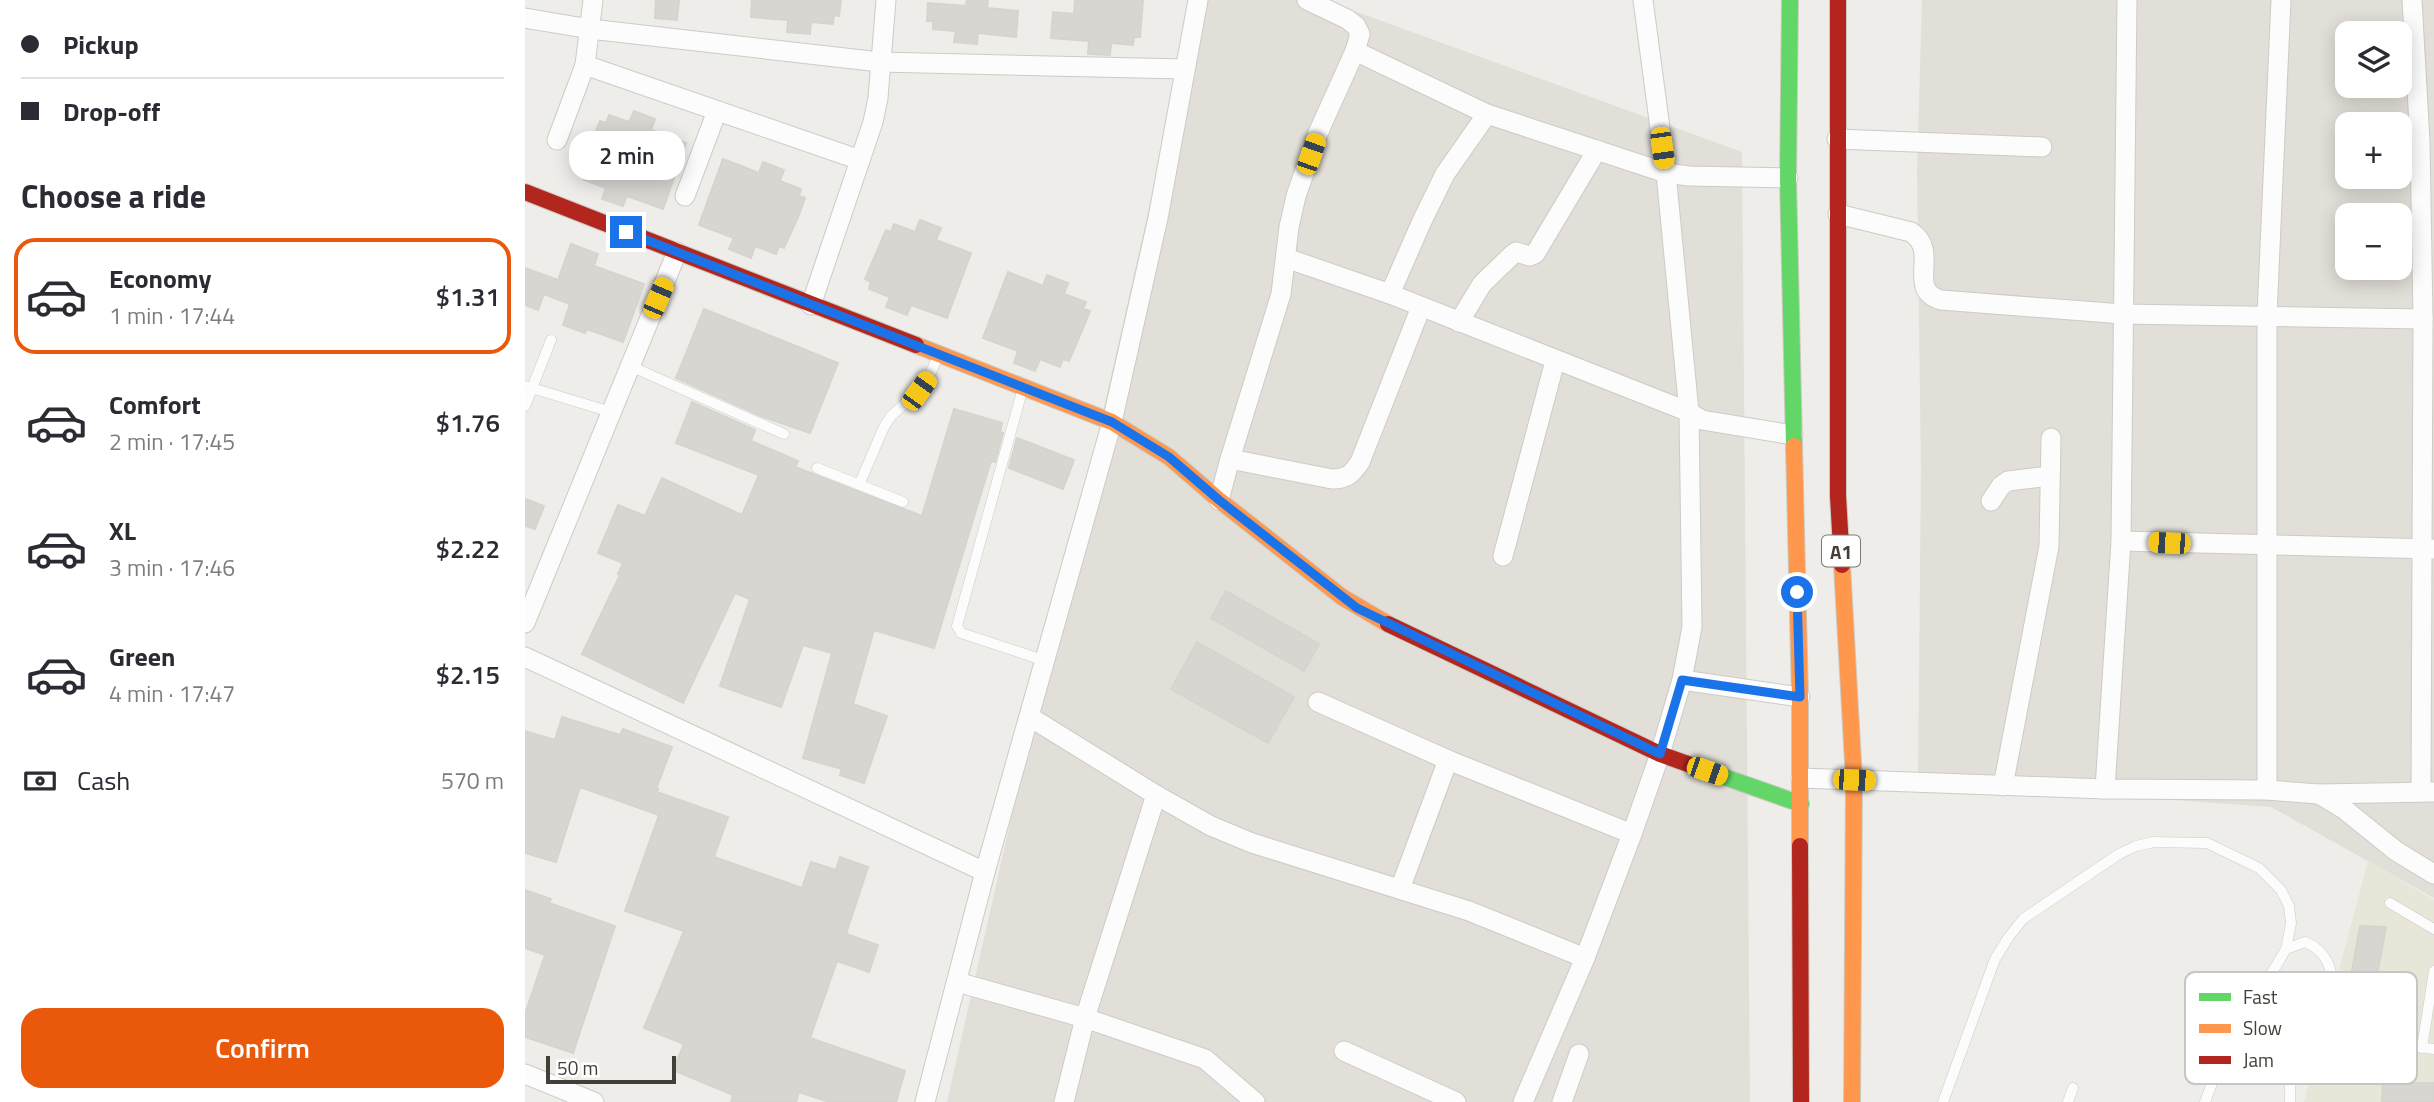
<!DOCTYPE html>
<html lang="en">
<head>
<meta charset="utf-8">
<style>
	:root { --surface:#fff; --page:#f2f2f3; --text:#2b2b33; --muted:#7c7c81; --line:#e1e1e2; --accent:#ea580c }
	body { margin:0; font-family:"Titillium Web",sans-serif; background:var(--page); color:var(--text); height:100vh; display:flex; flex-direction:column; font-size:26px; white-space:nowrap }
	* { box-sizing:border-box; margin:0 }
	p { font-size:23px; color:var(--muted) }
	.icon { flex:none; width:38px; height:38px; fill:none; stroke:currentColor; stroke-width:2; stroke-linecap:round; stroke-linejoin:round }
	.map { position:relative; flex:1; overflow:hidden }
	.drawer { display:flex; flex-direction:column; background:var(--surface); width:525px }
	.drawer>* { flex:none }
	.top-card { display:grid; align-content:center; height:154px; padding:0 21px; background:var(--surface) }
	.controls { position:absolute; left:1810px; top:21px; display:grid; gap:14px }
	.controls a { display:grid; place-items:center; width:77px; height:77px; border-radius:14px; background:var(--surface); box-shadow:0 4px 18px #0003; font-size:35px }
	.scale { position:absolute; left:21px; bottom:18px; width:130px; box-sizing:border-box; padding-left:7px; border:4px solid #433e36; border-top:0; font-size:19px; line-height:24px; white-space:nowrap; color:#433e36; -webkit-text-stroke:5px #fff; paint-order:stroke }
	.end { position:absolute; width:32px; height:32px; margin:-16px; border:9px solid #1a73e8; background:#fff; box-shadow:0 0 0 4px #fff }
	.from { border-radius:50% }
	.bubble { position:absolute; height:49px; border-radius:21px; background:var(--surface); box-shadow:0 4px 18px #0003; font-size:23px; font-weight:600; line-height:49px; text-align:center }
	.car { position:absolute; width:21px; height:42px; margin:-21px -10px; border-radius:9px; box-shadow:0 0 5px 2px #0007; background:linear-gradient(#f5c518 24%,#345 0 40%,#f5c518 0 76%,#345 0 86%,#f5c518 0) }
	.top-card b { display:flex; align-items:center; gap:24px; height:66px; font-size:26px }
	.top-card b+b { border-top:2px solid var(--line) }
	.top-card i { width:18px; height:18px; background:var(--text) }
	ul { padding:0; list-style:none }
	li { display:flex; align-items:center; gap:21px; height:116px; margin:0 14px 10px; padding:0 7px; border:4px solid transparent; border-radius:21px }
	li div { flex:1 }
	li b { display:block; font-size:26px }
	li em { font-style:normal; font-weight:600 }
	li.selected { border-color:var(--accent) }
	li>.icon { width:63px; height:63px; stroke-width:1.5 }
	h2 { padding:0 21px; font-size:32px; line-height:84px }
	.pay { display:flex; align-items:center; gap:18px; height:77px; padding:0 21px; font-size:26px }
	.pay p { margin-inline-start:auto }
	.primary-button { display:flex; gap:14px; margin-top:auto; padding:14px 21px }
	.primary-button a { flex:1; height:80px; border-radius:21px; background:var(--accent); color:#fff; font-size:28px; font-weight:600; line-height:80px; text-align:center }
	main { display:flex; flex:1; min-height:0 }
	.map>svg:first-child { display:block }
</style>
</head>
<body>
<main>
<section class="drawer">
<div class="top-card">
<b><i class="from"></i>Pickup</b>
<b><i></i>Drop-off</b>
</div>
<h2>Choose a ride</h2>
<ul>
<li class="selected"><svg class="icon" aria-label="car" viewBox="0 0 24 24"><path d="M5 17H2v-5l4-1 3-4h7l3 4 3 1v5h-3M9 17h6M6 11h13"/><circle cx="7" cy="17" r="2"/><circle cx="17" cy="17" r="2"/></svg><div><b>Economy</b><p>1 min · 17:44</p></div><em>$1.31</em></li>
<li><svg class="icon" aria-label="car" viewBox="0 0 24 24"><path d="M5 17H2v-5l4-1 3-4h7l3 4 3 1v5h-3M9 17h6M6 11h13"/><circle cx="7" cy="17" r="2"/><circle cx="17" cy="17" r="2"/></svg><div><b>Comfort</b><p>2 min · 17:45</p></div><em>$1.76</em></li>
<li><svg class="icon" aria-label="car" viewBox="0 0 24 24"><path d="M5 17H2v-5l4-1 3-4h7l3 4 3 1v5h-3M9 17h6M6 11h13"/><circle cx="7" cy="17" r="2"/><circle cx="17" cy="17" r="2"/></svg><div><b>XL</b><p>3 min · 17:46</p></div><em>$2.22</em></li>
<li><svg class="icon" aria-label="car" viewBox="0 0 24 24"><path d="M5 17H2v-5l4-1 3-4h7l3 4 3 1v5h-3M9 17h6M6 11h13"/><circle cx="7" cy="17" r="2"/><circle cx="17" cy="17" r="2"/></svg><div><b>Green</b><p>4 min · 17:47</p></div><em>$2.15</em></li>
</ul>
<div class="pay"><svg class="icon" aria-label="cash" viewBox="0 0 24 24"><path d="M3 7h18v10H3z"/><circle cx="12" cy="12" r="2"/></svg>Cash<p>570 m</p></div>
<div class="primary-button"><a>Confirm</a></div>
</section>
<div class="map">
<svg width="1909" height="1102" viewBox="0 0 1909 1102">
	<rect width="100%" height="100%" fill="#eeede9"/>
	<g fill="#e1dfd7" fill-rule="evenodd">
		<polygon points="671,0 799,0 1217,152 1225,1102 422,1102"/>
		<path d="M1397,0H1909V898L1746,807L1393,782L1396,470L1392,172ZM1822,33H1874V86H1822ZM1822,124H1874V177H1822ZM1822,215H1874V268H1822Z"/>
	</g>
	<polygon fill="#e8e5d9" points="1843,861 1909,900 1909,1102 1779,1102"/>
	<g fill="#d8d6d1" stroke="#d6d4cf" stroke-width="2">
		<polygon points="131,0 154,0 152,20 130,18"/>
		<polygon points="227,0 316,0 314,16 309,15 308,24 286,22 285,34 262,32 263,20 226,17"/>
		<polygon points="442,0 463,0 462,8 493,11 491,37 453,33 452,44 429,42 431,31 408,29 408,21 402,21 403,3 441,6"/>
		<polygon points="550,0 618,0 615,37 609,37 608,45 586,43 585,55 563,54 564,41 526,38 528,12 549,14"/>
		<polygon points="109,111 130,119 126,130 161,143 138,209 102,196 98,206 77,199 81,188 59,180 61,173 55,171 75,121 81,123 84,115 104,122"/>
		<polygon points="198,159 234,173 238,162 259,170 255,181 276,189 274,196 280,198 274,215 259,248 254,246 251,254 230,246 226,258 204,249 209,238 174,225"/>
		<polygon points="395,220 416,228 411,240 446,253 422,318 386,305 382,315 361,307 365,297 344,289 346,282 340,279 361,230 366,232 369,224 390,232"/>
		<polygon points="46,244 73,254 69,266 119,284 98,342 62,329 60,333 38,325 45,304 19,294 13,310 0,305 0,268 33,280"/>
		<polygon points="483,272 518,286 522,275 543,283 539,294 561,302 558,309 565,311 558,328 544,361 538,359 535,367 515,359 510,371 489,363 493,351 458,338"/>
		<polygon points="179,309 313,363 285,433 236,416 151,378"/>
		<polygon points="167,402 230,430 226,441 273,461 270,467 397,516 429,409 477,423 475,432 478,433 470,462 466,461 409,648 349,630 328,704 362,716 339,783 315,775 317,769 278,758 307,653 278,645 256,707 195,686 225,599 210,593 158,703 57,654 95,575 93,574 98,563 73,553 93,505 120,516 137,478 217,515 234,475 151,443"/>
		<polygon points="492,438 549,460 538,489 484,468"/>
		<polygon points="0,499 19,506 10,529 0,526"/>
		<polygon points="701,591 794,644 779,671 686,618"/>
		<polygon points="672,642 769,697 743,743 646,689"/>
		<polygon points="37,717 95,735 98,729 147,747 131,789 133,789 132,792 203,817 189,857 277,888 286,862 311,870 315,857 343,867 321,934 353,945 344,972 312,961 285,1038 380,1071 371,1102 304,1102 274,1092 271,1102 206,1102 208,1095 148,1070 159,1044 119,1028 159,931 100,911 134,815 55,787 31,862 0,853 0,731 30,740"/>
		<polygon points="0,890 26,899 24,903 90,926 48,1053 0,1037 0,1014 20,955 0,948"/>
		<polygon points="1835,926 1861,927 1841,1033 1837,1042 1815,1038"/>
		<polygon points="1858,1083 1909,1083 1909,1102 1857,1102"/>
	</g>
	<g fill="none" stroke-linecap="round" stroke-linejoin="round">
		<defs>
			<g id="lane">
				<polyline points="105,366 259,434"/>
				<polyline points="0,386 86,412"/>
				<polyline points="498,388 432,626 436,633 521,661"/>
				<polyline points="0,406 26,340"/>
				<polyline points="292,468 378,502"/>
				<polyline points="334,485 359,427 366,416 394,391 403,379 413,356"/>
				<polyline points="1865,903 1909,929"/>
				<path d="M1761,949L1780,942C1808,953 1815,987 1796,1009C1788,1019 1775,1026 1770,1037C1762,1056 1766,1082 1765,1102"/>
				<polyline points="1844,1040 1909,1049"/>
				<polyline points="1897,1048 1909,971"/>
				<polyline points="1418,1102 1470,959 1483,938 1498,919 1594,854 1611,846 1629,842 1682,843 1734,868 1756,890 1764,906 1766,923 1761,949 1697,1056 1680,1102"/>
				<polyline points="1543,1102 1548,1088"/>
			</g>
			<g id="street">
				<polyline points="1887,0 1895,142 1898,319 1896,791"/>
				<polyline points="0,18 65,29 355,62 659,69"/>
				<polyline points="830,51 962,114 1141,173 1164,176 1263,178"/>
				<polyline points="60,65 335,160"/>
				<polyline points="1312,139 1517,147"/>
				<polyline points="32,140 60,65 68,0"/>
				<polyline points="160,196 192,111"/>
				<path d="M1313,214L1386,232C1416,252 1380,289 1416,300L1598,314L1898,319"/>
				<polyline points="761,258 865,294 1164,412 1177,420 1268,435"/>
				<polyline points="865,294 897,221 920,174 962,114"/>
				<polyline points="286,305 348,122 353,98 361,0"/>
				<polyline points="934,322 957,284 987,255 991,252 1005,256 1010,254 1072,150"/>
				<polyline points="705,459 756,294 764,227 771,196 793,133 830,51 835,34 831,26 822,19 782,0"/>
				<path d="M694,500L705,459L807,479C822,479 827,474 835,462L896,307"/>
				<polyline points="1466,501 1476,486 1483,481 1525,476"/>
				<polyline points="1596,541 1909,549"/>
				<polyline points="978,556 1030,361"/>
				<polyline points="0,623 152,252"/>
				<polyline points="0,657 460,872"/>
				<polyline points="1157,680 1275,697"/>
				<polyline points="793,702 923,760 1107,834"/>
				<polyline points="505,717 631,795 686,826 727,843 944,911 1060,958"/>
				<polyline points="1276,778 1580,789 1742,790 1793,794 1908,792"/>
				<polyline points="1478,786 1524,546 1526,438"/>
				<polyline points="1580,789 1596,541 1602,0"/>
				<polyline points="1742,790 1742,315 1756,0"/>
				<polyline points="1794,794 1819,809 1871,851 1909,874"/>
				<polyline points="875,889 923,760"/>
				<polyline points="432,982 560,1018 680,1059 730,1102"/>
				<polyline points="819,1051 931,1102"/>
				<polyline points="0,1074 69,1102"/>
				<polyline points="400,1102 460,872 587,422 633,218 673,0"/>
				<polyline points="539,1102 560,1018 631,795"/>
				<polyline points="998,1102 1060,958 1107,834 1135,754 1157,680 1167,627 1164,412 1141,173 1118,0"/>
				<polyline points="1037,1102 1054,1054"/>
			</g>
			<g id="fast">
				<polyline points="1265,0 1263,178 1269,446"/>
				<polyline points="1188,773 1276,804"/>
			</g>
			<g id="slow">
				<polyline points="391,345 587,422 644,457 694,500 817,597 863,624"/>
				<polyline points="1269,446 1275,697 1275,846"/>
				<polyline points="1317,565 1329,780 1327,1102"/>
			</g>
			<g id="jam">
				<polyline points="1313,0 1313,496 1317,565"/>
				<polyline points="0,192 391,345"/>
				<polyline points="863,624 1135,754 1188,773"/>
				<polyline points="1275,846 1276,1102"/>
			</g>
		</defs>
		<use href="#lane" stroke="#cccbc7" stroke-width="11"/>
		<use href="#street" stroke="#cccbc7" stroke-width="21"/>
		<use href="#fast" stroke="#cccac0" stroke-width="18"/>
		<use href="#slow" stroke="#cccac0" stroke-width="18"/>
		<use href="#jam" stroke="#cccac0" stroke-width="18"/>
		<use href="#lane" stroke="#fcfcfc" stroke-width="10"/>
		<use href="#street" stroke="#fcfcfc" stroke-width="19"/>
		<use href="#fast" stroke="#63d668" stroke-width="16"/>
		<use href="#slow" stroke="#ff974d" stroke-width="16"/>
		<use href="#jam" stroke="#b3261e" stroke-width="16"/>
	</g>
	<g fill="none" stroke-linecap="round" stroke-linejoin="round">
		<polyline stroke="#1a73e8" stroke-width="9" points="101,232 587,422 644,457 694,500 832,608 1135,754 1157,680 1275,697 1272,592"/>
	</g>
	<g text-anchor="middle" dominant-baseline="central" stroke-width="6" stroke-linejoin="round" paint-order="stroke">
		<rect fill="#fff" stroke="#7b7872" stroke-width="2" x="1297" y="535.5" width="38" height="31" rx="5"/>
		<g font-size="19" font-weight="bold" fill="#433e36">
			<text x="1316" y="551">A1</text>
		</g>
	</g>
	<rect x="1660" y="972" width="232" height="112" rx="10" fill="#fff" stroke="#c7c5c3" stroke-width="2"/>
	<rect x="1674" y="993" width="32" height="8" fill="#63d668"/>
	<rect x="1674" y="1024" width="32" height="9" fill="#ff974d"/>
	<rect x="1674" y="1056" width="32" height="8" fill="#b3261e"/>
	<g font-size="19" fill="#433e36">
		<text x="1718" y="1004">Fast</text>
		<text x="1718" y="1035">Slow</text>
		<text x="1718" y="1067">Jam</text>
	</g>
</svg>
<div class="controls">
<a><svg class="icon" aria-label="layers" viewBox="0 0 24 24"><path d="M12 4l9 5-9 5-9-5zM3 14l9 5 9-5"/></svg></a>
<a>+</a>
<a>−</a>
</div>
<div class="scale">50 m</div>
<i class="end from" style="left:1272px;top:592px"></i>
<i class="end" style="left:101px;top:232px"></i>
<div class="bubble" style="left:44px;top:131px;width:116px">2 min</div>
<i class="car" style="left:1137px;top:148px;rotate:172deg"></i>
<i class="car" style="left:786px;top:154px;rotate:19deg"></i>
<i class="car" style="left:133px;top:298px;rotate:23deg"></i>
<i class="car" style="left:394px;top:391px;rotate:36deg"></i>
<i class="car" style="left:1644px;top:543px;rotate:272deg"></i>
<i class="car" style="left:1182px;top:771px;rotate:109deg"></i>
<i class="car" style="left:1329px;top:780px;rotate:92deg"></i>
</div>
</main>
</body>
</html>
